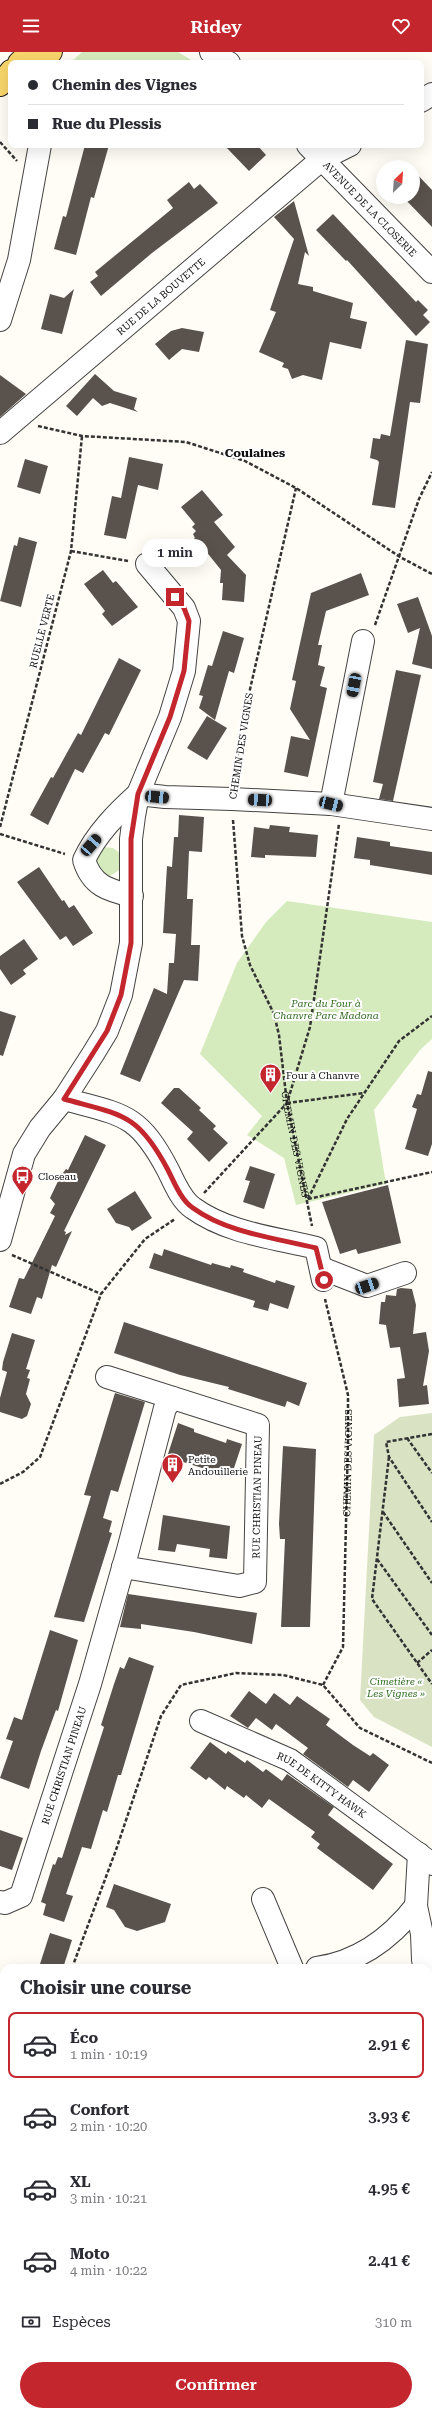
<!DOCTYPE html>
<html lang="fr">
<head>
<meta charset="utf-8">
<style>
	:root { --surface:#fff; --page:#f7f7f7; --text:#2b2b33; --muted:#7c7c81; --line:#e1e1e2; --accent:#c4262e }
	body { margin:0; font-family:"Roboto Serif",serif; background:var(--page); color:var(--text); height:100vh; display:flex; flex-direction:column; font-size:15px; white-space:nowrap }
	* { box-sizing:border-box; margin:0 }
	p { font-size:13px; color:var(--muted) }
	.icon { flex:none; width:22px; height:22px; fill:none; stroke:currentColor; stroke-width:2; stroke-linecap:round; stroke-linejoin:round }
	.map { position:relative; flex:1; overflow:hidden }
	.sheet { position:absolute; left:0px; top:1912px; width:432px; height:452px; display:flex; flex-direction:column; background:var(--surface); border-radius:12px 12px 0 0; box-shadow:0 4px 16px #0002 }
	.sheet>* { flex:none }
	.banner { position:absolute; left:8px; top:8px; width:416px; height:88px; border-radius:8px; box-shadow:0 4px 16px #0002; display:grid; align-content:center; height:88px; padding:0 20px; background:var(--surface) }
	.needle { width:26px; rotate:25deg }
	.tools { position:absolute; left:376px; top:108px; display:grid; gap:8px }
	.tools a { display:grid; place-items:center; width:44px; height:44px; border-radius:50%; background:var(--surface); box-shadow:0 4px 16px #0002; font-size:20px }
	.end { position:absolute; width:18px; height:18px; margin:-9px; border:5px solid #c4262e; background:#fff; box-shadow:0 0 0 2px #fff }
	.from { border-radius:50% }
	.bubble { position:absolute; height:28px; border-radius:14px; background:var(--surface); box-shadow:0 4px 16px #0002; font-size:13px; font-weight:600; line-height:28px; text-align:center }
	.car { position:absolute; width:12px; height:24px; margin:-12px -6px; border-radius:5px; box-shadow:0 0 3px 1px #0007; background:linear-gradient(#222 24%,#8ab4d8 0 40%,#222 0 76%,#8ab4d8 0 86%,#222 0) }
	.banner b { display:flex; align-items:center; gap:14px; height:38px; font-size:15px }
	.banner b+b { border-top:1px solid var(--line) }
	.banner i { width:10px; height:10px; background:var(--text) }
	ul { padding:0; list-style:none }
	li { display:flex; align-items:center; gap:12px; height:66px; margin:0 8px 6px; padding:0 12px; border:2px solid transparent; border-radius:8px }
	li div { flex:1 }
	li b { display:block; font-size:15px }
	li em { font-style:normal; font-weight:600 }
	li.active { border-color:var(--accent) }
	li>.icon { width:36px; height:36px; stroke-width:1.5 }
	h2 { padding:0 20px; font-size:18px; line-height:48px }
	.pay { display:flex; align-items:center; gap:10px; height:44px; padding:0 20px; font-size:15px }
	.pay p { margin-inline-start:auto }
	.primary-button { display:flex; gap:8px; margin-top:auto; padding:8px 20px }
	.primary-button a { flex:1; height:46px; border-radius:24px; background:var(--accent); color:#fff; font-size:16px; font-weight:600; line-height:46px; text-align:center }
	header { display:flex; justify-content:space-between; align-items:center; height:52px; padding:0 20px; background:var(--accent); color:#fff; font-size:18px; font-weight:600 }
	.map>svg:first-child { display:block }
</style>
</head>
<body>
<header><svg class="icon" aria-label="menu" viewBox="0 0 24 24"><path d="M4 6h16M4 12h16M4 18h16"/></svg>Ridey<svg class="icon" aria-label="heart" viewBox="0 0 24 24"><path d="M12 20l-8-8c-3-5 5-10 8-4 3-6 11-1 8 4z"/></svg></header>
<div class="map">
<svg width="432" height="2364" viewBox="0 0 432 2364">
	<rect width="100%" height="100%" fill="#fffdf5"/>
	<g fill="#d5ebbd">
		<polygon points="82,0 178,0 196,11 70,11"/>
		<polygon points="103,795 113,796 121,802 121,817 108,825 103,824 93,805"/>
		<polygon points="287,849 432,870 432,987 420,998 374,1058 386,1132 296,1153 284,1106 247,1083 262,1064 200,1002 237,911 266,870"/>
		<polygon points="428,2117 432,2118 432,2160 428,2162"/>
	</g>
	<polygon fill="#d9e3c4" points="432,1361 432,1695 374,1665 360,1648 374,1383 400,1365"/>
	<g fill="none" stroke-linecap="round" stroke-linejoin="round">
		<polyline stroke="#3f96cf" stroke-width="5.5" points="0,1987 4,1990"/>
	</g>
	<g fill="#5a524d">
		<polygon points="85,93 109,93 94,146 91,145 76,203 54,197 63,164 66,165"/>
		<polygon points="224,93 257,93 266,103 249,119"/>
		<polygon points="413,118 432,138 432,175 403,145 413,145"/>
		<polygon points="189,130 194,137 200,132 218,151 152,201 101,244 90,230 98,224 95,220 173,156 167,148"/>
		<polygon points="294,149 309,204 305,200 298,232 313,235 313,239 353,251 350,266 367,270 361,297 330,290 322,328 303,323 292,327 288,317 282,315 284,311 259,300 276,260 270,258 294,187 274,165"/>
		<polygon points="333,162 416,250 418,248 428,258 423,263 430,270 416,284 347,208 346,209 316,178"/>
		<polygon points="74,237 62,282 41,277 50,242 64,246"/>
		<polygon points="182,276 204,280 199,300 182,297 169,308 155,292 171,279"/>
		<polygon points="406,288 428,292 420,351 410,350 395,456 372,453 379,410 377,408 370,406 373,386 380,387 381,382 390,384"/>
		<polygon points="95,322 114,339 137,346 134,357 138,360 110,351 102,354 93,346 77,364 66,354"/>
		<polygon points="0,323 26,342 0,365"/>
		<polygon points="129,405 163,412 158,438 138,433 126,487 104,483 112,444 121,446"/>
		<polygon points="25,407 48,414 40,442 17,435"/>
		<polygon points="202,438 223,463 214,470 235,495 227,503 246,523 244,550 222,548 223,531 220,531 221,518 205,498 202,501 191,489 195,486 193,482 196,479 192,475 195,472 181,455"/>
		<polygon points="19,485 37,490 21,555 0,549 14,493 17,494"/>
		<polygon points="103,518 113,531 116,529 138,555 112,574 102,562 105,559 84,532"/>
		<polygon points="361,521 369,543 326,559 318,593 322,593 318,613 325,615 320,634 327,636 308,725 284,720 291,684 310,688 290,657 296,629 292,628 311,541"/>
		<polygon points="418,545 432,584 432,617 412,612 420,576 408,581 397,552"/>
		<polygon points="223,579 244,586 234,621 229,619 215,668 199,656 203,644 199,643 208,613 212,614"/>
		<polygon points="119,606 141,618 109,683 105,681 83,721 75,717 48,773 30,763 51,725 53,726 78,681 81,683"/>
		<polygon points="396,618 421,623 393,749 379,747 383,732 373,730"/>
		<polygon points="207,664 227,676 207,708 187,696"/>
		<polygon points="179,763 204,765 202,800 189,799 187,847 193,847 191,893 200,893 198,929 184,928 140,1030 120,1022 154,936 167,942 169,911 174,911 176,882 163,881 167,814 172,815 174,785 178,785"/>
		<polygon points="270,773 290,775 289,780 318,783 316,805 265,803 265,806 251,805 254,775 269,777"/>
		<polygon points="357,785 390,790 390,794 432,800 432,823 370,813 370,808 354,806"/>
		<polygon points="39,815 62,849 64,848 69,856 74,853 93,881 73,894 66,884 60,888 17,830"/>
		<polygon points="24,887 38,907 23,918 26,922 11,933 0,917 0,904"/>
		<polygon points="0,959 16,964 3,1004 0,1003"/>
		<polygon points="428,1019 432,1020 432,1092 428,1104 405,1097 417,1057 412,1055 417,1042 421,1043"/>
		<polygon points="174,1036 179,1036 201,1056 199,1058 216,1074 213,1077 228,1091 209,1110 187,1087 193,1080 161,1051"/>
		<polygon points="85,1083 106,1093 64,1179 66,1180 65,1183 72,1179 56,1215 52,1213 42,1247 37,1245 31,1262 9,1255 19,1226 24,1227 55,1164 50,1161 55,1152 50,1146 60,1125 66,1117 68,1118"/>
		<polygon points="250,1114 275,1122 264,1157 243,1150 250,1129 245,1128"/>
		<polygon points="388,1133 401,1191 358,1202 356,1197 340,1202 322,1150"/>
		<polygon points="135,1139 152,1166 132,1179 129,1175 116,1171 107,1157"/>
		<polygon points="164,1197 211,1213 212,1211 230,1216 231,1213 244,1217 243,1220 275,1231 276,1228 295,1234 288,1257 270,1251 268,1259 253,1255 255,1249 149,1216 154,1201 162,1204"/>
		<polygon points="401,1236 412,1237 416,1253 413,1282 426,1280 429,1299 423,1334 427,1333 429,1352 399,1355 397,1327 405,1326 400,1295 390,1296 386,1273 379,1272 381,1250 385,1250 386,1243 396,1244 397,1237"/>
		<polygon points="124,1270 307,1331 299,1354 287,1349 285,1355 228,1337 229,1335 180,1323 114,1301"/>
		<polygon points="12,1281 35,1288 26,1317 30,1318 27,1326 30,1327 26,1342 31,1352 27,1364 22,1367 0,1360 0,1346 7,1320 2,1318 3,1310"/>
		<polygon points="115,1341 145,1350 118,1440 111,1438 103,1466 112,1469 109,1480 112,1481 84,1570 54,1565 91,1444 84,1443"/>
		<polygon points="178,1371 194,1377 194,1380 226,1391 227,1387 242,1392 231,1425 167,1405"/>
		<polygon points="283,1394 316,1397 310,1575 281,1575 285,1487 280,1487 279,1472"/>
		<polygon points="163,1463 230,1474 227,1507 209,1505 210,1497 177,1492 175,1500 158,1498"/>
		<polygon points="128,1542 257,1561 252,1592 194,1580 141,1572 141,1577 120,1575"/>
		<polygon points="50,1578 78,1588 58,1659 56,1658 41,1699 29,1737 0,1726 13,1689 6,1687 14,1665 22,1668"/>
		<polygon points="129,1605 154,1614 121,1723 118,1723 107,1760 103,1758 91,1797 82,1795 66,1842 73,1844 64,1870 43,1863 46,1852 41,1850 53,1812 55,1813 58,1805 62,1806 104,1675 101,1673 114,1632 120,1615 124,1617"/>
		<polygon points="249,1639 266,1652 274,1641 290,1653 297,1644 330,1667 326,1673 353,1693 370,1704 373,1701 389,1713 369,1740 353,1728 348,1735 303,1702 308,1696 276,1672 272,1678 256,1666 248,1676 230,1664"/>
		<polygon points="210,1690 226,1702 228,1699 245,1711 247,1708 263,1720 266,1717 282,1729 287,1722 334,1755 328,1763 393,1812 373,1838 317,1796 320,1792 311,1785 315,1780 269,1747 262,1756 246,1743 244,1746 227,1734 225,1738 209,1725 206,1728 190,1716"/>
		<polygon points="0,1778 23,1786 12,1818 0,1814"/>
		<polygon points="114,1832 171,1852 165,1870 137,1879 125,1875 114,1858 106,1855"/>
		<polygon points="50,1881 72,1888 63,1916 40,1912"/>
	</g>
	<g fill="none" stroke-linecap="round" stroke-linejoin="round">
		<defs>
			<g id="minor">
				<polyline points="211,0 229,11"/>
				<polyline points="421,49 432,42"/>
				<path id="s3" d="M308,93L432,220"/>
				<polyline points="0,268 19,208 40,93"/>
				<path id="s4" d="M0,381L322,107L350,93"/>
				<polyline points="138,742 165,745 232,747 331,752 432,767"/>
				<polyline points="331,752 363,589"/>
				<path d="M132,844C108,838 92,834 84,808C96,782 117,761 138,742"/>
				<path d="M64,1047C123,1063 138,1061 168,1118C174,1130 181,1148 193,1156C227,1181 276,1186 316,1196L323,1228"/>
				<polyline points="0,1188 24,1102 40,1076 64,1047 93,1002 107,979 121,943 131,891 131,787 134,764 138,742 170,665 184,619 189,569 184,556 147,512"/>
				<polyline points="321,1216 367,1234 405,1221"/>
				<polyline points="107,1325 258,1373 255,1530 239,1534 123,1515"/>
				<path id="s5" d="M201,1669L290,1708L432,1812"/>
				<polyline points="419,1802 416,1854 422,1882 423,1908 427,1916"/>
				<polyline points="263,1847 292,1916"/>
				<path id="s6" d="M0,1850L5,1851L21,1844L90,1632L128,1498L165,1356L173,1346"/>
				<path d="M317,1916C359,1910 391,1886 416,1854"/>
				<polyline points="428,1950 432,1935"/>
				<polyline points="428,2103 432,2101"/>
				<polyline points="428,2167 432,2167"/>
				<polyline points="0,2263 4,2264"/>
				<polyline points="428,2335 432,2336"/>
				<polyline points="328,2360 328,2364"/>
			</g>
			<g id="major">
				<polyline points="19,11 30,0"/>
				<polyline points="41,11 51,0"/>
				<polyline points="0,33 11,19"/>
			</g>
		</defs>
		<use href="#minor" stroke="#444" stroke-width="24"/>
		<use href="#major" stroke="#222" stroke-width="24"/>
		<g stroke="#333" stroke-width="2.5" stroke-dasharray="4 2" stroke-linecap="butt">
			<polyline points="0,90 17,109"/>
			<polyline points="38,374 82,384 186,390 245,409 296,436 400,505 432,522"/>
			<polyline points="71,499 128,509"/>
			<polyline points="375,573 419,447 432,420"/>
			<polyline points="234,727 243,668 296,436"/>
			<path id="s1" d="M233,768L242,884L250,913L274,962L279,983L287,1051L312,1174"/>
			<polyline points="0,775 71,499 82,384"/>
			<polyline points="0,782 65,802"/>
			<polyline points="287,1051 364,1041"/>
			<polyline points="204,1141 287,1051 310,975 339,772"/>
			<polyline points="308,1147 347,1067 399,989 432,964"/>
			<polyline points="308,1147 432,1120"/>
			<polyline points="12,1203 101,1242"/>
			<polyline points="432,1382 386,1390 389,1405 432,1470"/>
			<polyline points="407,1386 432,1421"/>
			<polyline points="389,1405 372,1547 432,1632"/>
			<polyline points="0,1432 23,1420 40,1405 101,1242 145,1187 175,1167"/>
			<polyline points="383,1460 432,1531"/>
			<polyline points="377,1507 432,1583"/>
			<polyline points="417,1611 432,1598"/>
			<path id="s2" d="M323,1633L343,1595L348,1388V1343L325,1247"/>
			<polyline points="72,1916 116,1798 161,1664 181,1633 236,1621 283,1623 323,1633 360,1676 432,1711"/>
			<polyline points="0,2051 4,2043"/>
		</g>
		<use href="#minor" stroke="#fff" stroke-width="22"/>
		<use href="#major" stroke="#f9d66b" stroke-width="22"/>
	</g>
	<g fill="none" stroke-linecap="round" stroke-linejoin="round">
		<path stroke="#c4262e" stroke-width="5" d="M175,545L184,556L189,569L184,619L170,665L138,742L131,787V891L121,943L107,979L64,1047C122,1063 138,1061 168,1118C174,1130 181,1148 193,1156C227,1181 276,1186 316,1196L324,1228"/>
	</g>
	<defs>
		<symbol id="building-pin" viewBox="-11 -11 22 30"><path d="M0 17L-7.5 6A9.5 9.5 0 1 1 7.5 6Z" fill="#c4262e" stroke="#fff"/><path d="M-4-6H4V6H1V3H-1V6H-4ZM-2.5-4.3h1.7v1.8h-1.7ZM.8-4.3h1.7v1.8H.8ZM-2.5-1h1.7V.8h-1.7ZM.8-1h1.7V.8H.8Z" fill="#fff"/></symbol>
		<symbol id="bus-pin" viewBox="-11 -11 22 30"><path d="M0 17L-7.5 6A9.5 9.5 0 1 1 7.5 6Z" fill="#c4262e" stroke="#fff"/><path d="M-5-6H5V4H4V6H2V4H-2V6H-4V4H-5ZM-3.5-4V0h7V-4ZM-3.5 1.2v1.5H-2V1.2ZM2 1.2v1.5H3.5V1.2Z" fill="#fff"/></symbol>
	</defs>
	<g fill-rule="evenodd">
		<use href="#building-pin" x="258" y="1010" width="25" height="34"/>
		<use href="#bus-pin" x="10" y="1112" width="25" height="34"/>
		<use href="#building-pin" x="160" y="1400" width="25" height="34"/>
	</g>
	<g text-anchor="middle" dominant-baseline="central" stroke-width="4" stroke-linejoin="round" paint-order="stroke">
		<g font-size="10" fill="#111" stroke="#fff">
			<text stroke="none"><textPath href="#s3" startOffset="89">AVENUE DE LA CLOSERIE</textPath></text>
			<text stroke="none"><textPath href="#s4" startOffset="211">RUE DE LA BOUVETTE</textPath></text>
			<text transform="translate(42 579) rotate(-76)">RUELLE VERTE</text>
			<text transform="translate(241 694) rotate(-81)">CHEMIN DES VIGNES</text>
			<text stroke="none"><textPath href="#s1" startOffset="333">CHEMIN DES VIGNES</textPath></text>
			<text stroke="none"><textPath href="#s2" startOffset="227">CHEMIN DES VIGNES</textPath></text>
			<text transform="translate(257 1445) rotate(-89)">RUE CHRISTIAN PINEAU</text>
			<text stroke="none"><textPath href="#s6" startOffset="160">RUE CHRISTIAN PINEAU</textPath></text>
			<text stroke="none"><textPath href="#s5" startOffset="137">RUE DE KITTY HAWK</textPath></text>
		</g>
		<g font-size="10" font-style="italic" fill="#2f6b1f" stroke="#fff">
			<text x="326" y="951">Parc du Four à<tspan x="326" dy="12">Chanvre Parc Madona</tspan></text>
			<text x="396" y="1629">Cimetière «<tspan x="396" dy="12">Les Vignes »</tspan></text>
		</g>
		<g font-size="10" fill="#111" stroke="#fff" text-anchor="start">
			<text x="286" y="1023">Four à Chanvre</text>
			<text x="38" y="1124">Closeau</text>
			<text x="188" y="1407">Petite<tspan x="188" dy="12">Andouillerie</tspan></text>
		</g>
		<g font-size="12" font-weight="bold" fill="#111" stroke="#fff">
			<text x="255" y="401">Coulaines</text>
		</g>
	</g>
</svg>
<div class="tools">
<a><svg class="needle" viewBox="-14 -14 28 28"><path d="M0-13l5 13h-10z" fill="#e53935"/><path d="M0 13l5-13h-10z" fill="#7c7c81"/></svg></a>
</div>
<i class="end from" style="left:324px;top:1228px"></i>
<i class="end" style="left:175px;top:545px"></i>
<div class="bubble" style="left:142px;top:487px;width:66px">1 min</div>
<i class="car" style="left:354px;top:633px;rotate:191deg"></i>
<i class="car" style="left:157px;top:745px;rotate:95deg"></i>
<i class="car" style="left:260px;top:748px;rotate:273deg"></i>
<i class="car" style="left:331px;top:752px;rotate:104deg"></i>
<i class="car" style="left:91px;top:793px;rotate:41deg"></i>
<i class="car" style="left:367px;top:1234px;rotate:71deg"></i>
<div class="banner">
<b><i class="from"></i>Chemin des Vignes</b>
<b><i></i>Rue du Plessis</b>
</div>
<section class="sheet">
<h2>Choisir une course</h2>
<ul>
<li class="active"><svg class="icon" aria-label="car" viewBox="0 0 24 24"><path d="M5 17H2v-5l4-1 3-4h7l3 4 3 1v5h-3M9 17h6M6 11h13"/><circle cx="7" cy="17" r="2"/><circle cx="17" cy="17" r="2"/></svg><div><b>Éco</b><p>1 min · 10:19</p></div><em>2.91 €</em></li>
<li><svg class="icon" aria-label="car" viewBox="0 0 24 24"><path d="M5 17H2v-5l4-1 3-4h7l3 4 3 1v5h-3M9 17h6M6 11h13"/><circle cx="7" cy="17" r="2"/><circle cx="17" cy="17" r="2"/></svg><div><b>Confort</b><p>2 min · 10:20</p></div><em>3.93 €</em></li>
<li><svg class="icon" aria-label="car" viewBox="0 0 24 24"><path d="M5 17H2v-5l4-1 3-4h7l3 4 3 1v5h-3M9 17h6M6 11h13"/><circle cx="7" cy="17" r="2"/><circle cx="17" cy="17" r="2"/></svg><div><b>XL</b><p>3 min · 10:21</p></div><em>4.95 €</em></li>
<li><svg class="icon" aria-label="car" viewBox="0 0 24 24"><path d="M5 17H2v-5l4-1 3-4h7l3 4 3 1v5h-3M9 17h6M6 11h13"/><circle cx="7" cy="17" r="2"/><circle cx="17" cy="17" r="2"/></svg><div><b>Moto</b><p>4 min · 10:22</p></div><em>2.41 €</em></li>
</ul>
<div class="pay"><svg class="icon" aria-label="cash" viewBox="0 0 24 24"><path d="M3 7h18v10H3z"/><circle cx="12" cy="12" r="2"/></svg>Espèces<p>310 m</p></div>
<div class="primary-button"><a>Confirmer</a></div>
</section>
</div>
</body>
</html>
